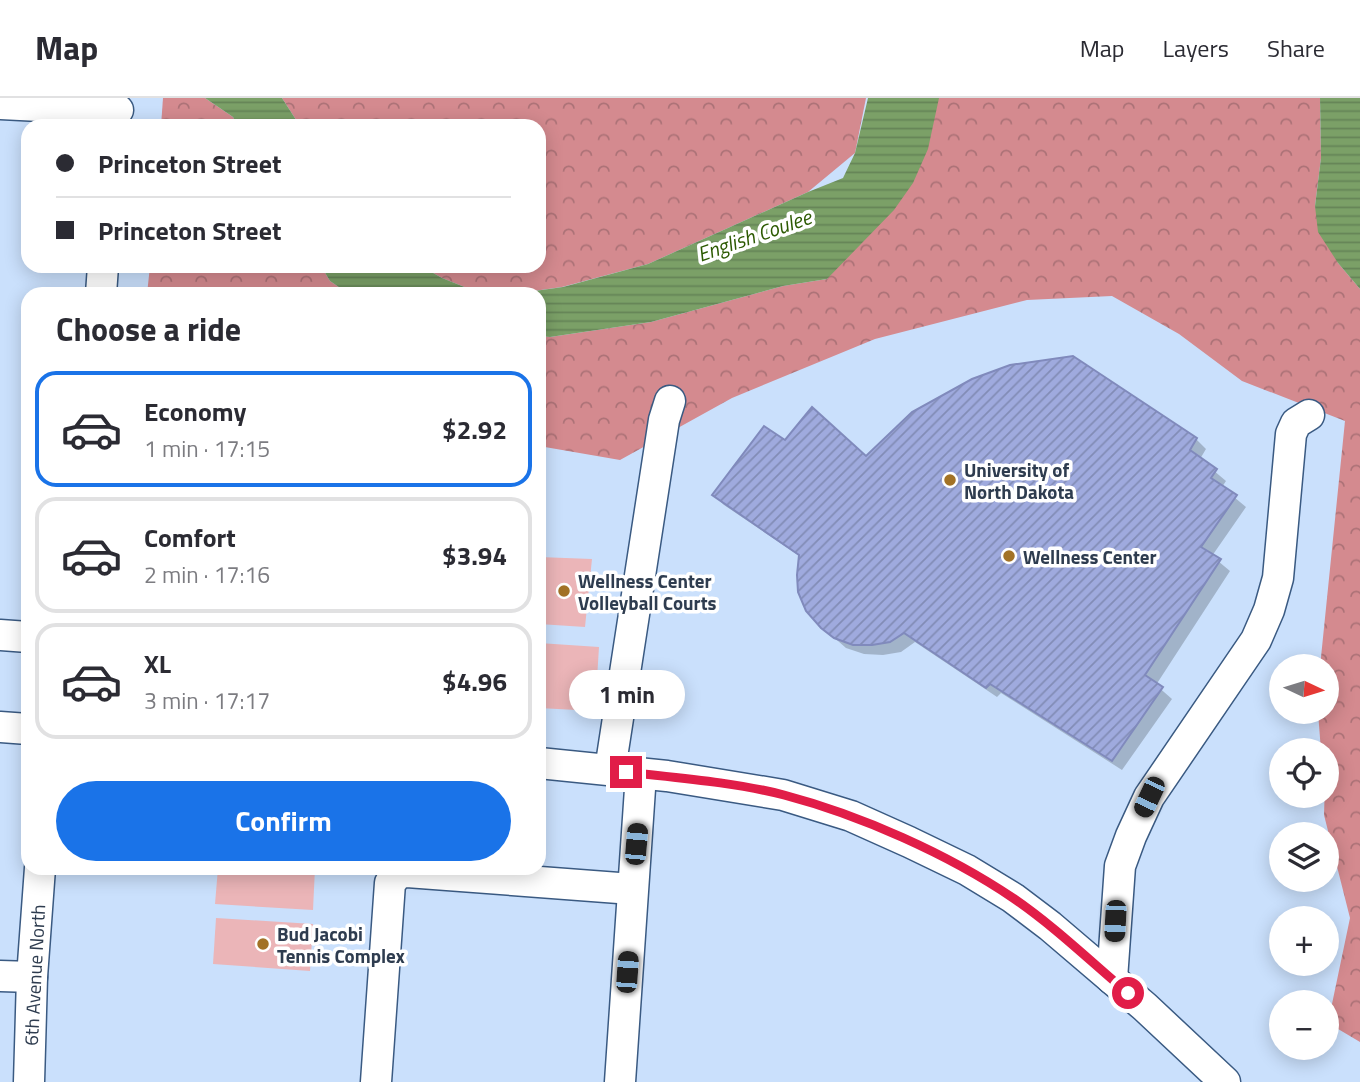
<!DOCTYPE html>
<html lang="en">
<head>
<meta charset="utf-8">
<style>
	:root { --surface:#fff; --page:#f2f2f3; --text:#2b2b33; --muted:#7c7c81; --line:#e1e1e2; --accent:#1a73e8 }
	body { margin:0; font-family:"Titillium Web",sans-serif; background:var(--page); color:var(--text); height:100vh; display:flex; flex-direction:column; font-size:26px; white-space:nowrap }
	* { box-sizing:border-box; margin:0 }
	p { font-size:23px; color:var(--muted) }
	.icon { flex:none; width:38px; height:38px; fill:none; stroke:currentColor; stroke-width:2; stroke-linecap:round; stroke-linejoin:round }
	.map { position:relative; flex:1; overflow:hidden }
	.side { position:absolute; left:21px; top:189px; width:525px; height:588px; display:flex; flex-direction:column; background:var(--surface); border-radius:21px; box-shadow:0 4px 18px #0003 }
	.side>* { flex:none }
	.top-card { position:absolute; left:21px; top:21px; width:525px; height:154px; border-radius:21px; box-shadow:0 4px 18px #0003; display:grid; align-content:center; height:154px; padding:0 35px; background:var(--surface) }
	.needle { width:46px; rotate:94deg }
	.buttons { position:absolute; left:1269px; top:556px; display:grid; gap:14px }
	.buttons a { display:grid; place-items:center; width:70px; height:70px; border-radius:50%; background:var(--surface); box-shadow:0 4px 18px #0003; font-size:35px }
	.end { position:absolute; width:32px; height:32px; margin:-16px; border:9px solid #e11d48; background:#fff; box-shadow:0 0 0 4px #fff }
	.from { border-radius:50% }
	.bubble { position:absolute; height:49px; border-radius:24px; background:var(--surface); box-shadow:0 4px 18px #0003; font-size:23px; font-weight:700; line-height:49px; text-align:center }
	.car { position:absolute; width:21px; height:42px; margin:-21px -10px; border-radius:9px; box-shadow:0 0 5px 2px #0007; background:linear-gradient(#222 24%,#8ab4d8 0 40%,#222 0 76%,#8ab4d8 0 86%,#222 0) }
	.top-card b { display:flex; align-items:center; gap:24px; height:66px; font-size:26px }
	.top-card b+b { border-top:2px solid var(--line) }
	.top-card i { width:18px; height:18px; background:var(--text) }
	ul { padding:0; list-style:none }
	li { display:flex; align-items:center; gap:21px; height:116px; margin:0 14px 10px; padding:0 21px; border:4px solid var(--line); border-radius:21px }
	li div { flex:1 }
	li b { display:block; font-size:26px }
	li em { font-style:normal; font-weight:700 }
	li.selected { border-color:var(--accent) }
	li>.icon { width:63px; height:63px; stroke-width:1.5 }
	h2 { padding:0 35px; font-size:32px; line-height:84px }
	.primary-button { display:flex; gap:14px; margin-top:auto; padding:14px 35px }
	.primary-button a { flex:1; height:80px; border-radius:42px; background:var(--accent); color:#fff; font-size:28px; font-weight:700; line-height:80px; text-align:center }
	header { display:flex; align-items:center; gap:42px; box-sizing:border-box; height:98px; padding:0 35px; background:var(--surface); border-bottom:2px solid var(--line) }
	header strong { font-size:33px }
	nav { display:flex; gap:38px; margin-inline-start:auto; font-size:24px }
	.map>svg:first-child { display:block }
</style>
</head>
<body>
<header>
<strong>Map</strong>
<nav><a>Map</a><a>Layers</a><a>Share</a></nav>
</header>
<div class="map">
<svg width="1360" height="984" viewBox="0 0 1360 984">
	<defs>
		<pattern id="forest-crowns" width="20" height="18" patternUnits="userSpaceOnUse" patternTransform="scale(1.75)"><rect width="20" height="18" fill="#d48a8f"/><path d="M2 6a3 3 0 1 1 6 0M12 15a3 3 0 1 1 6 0" fill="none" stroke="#ac7277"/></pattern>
		<pattern id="water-rules" width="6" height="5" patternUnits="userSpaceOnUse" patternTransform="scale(1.75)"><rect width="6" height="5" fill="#7ba067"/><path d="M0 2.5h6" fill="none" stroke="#658457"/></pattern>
		<pattern id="building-hatch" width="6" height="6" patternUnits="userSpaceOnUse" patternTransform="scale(1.75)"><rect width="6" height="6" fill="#9faade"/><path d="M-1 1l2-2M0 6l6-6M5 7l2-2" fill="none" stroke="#828cb6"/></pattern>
	</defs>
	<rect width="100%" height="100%" fill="#cae0fc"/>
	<g fill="url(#forest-crowns)">
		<polygon points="163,0 205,0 233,19 238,28 161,28"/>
		<polygon points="282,0 866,0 855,55 808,94 648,166 562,189 513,196 482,196 442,180 421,168 539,168 539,28 300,28"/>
		<polygon points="938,0 1320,0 1321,60 1315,108 1338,165 1360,191 1360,944 1328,925 1350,820 1324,717 1326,653 1321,653 1318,614 1326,614 1326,569 1320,569 1345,323 1242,283 1179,236 1112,198 1027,202 875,241 732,300 620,362 539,348 539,238 550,239 651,224 783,188 827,181"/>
		<polygon points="150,168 321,168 330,183 349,196 147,196"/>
	</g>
	<g fill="#ebb5b8">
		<polygon points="539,459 592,461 585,529 539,526"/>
		<polygon points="539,545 599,549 595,613 539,610"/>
		<polygon points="218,770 315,770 313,812 215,806"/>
		<polygon points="216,820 313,826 310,873 213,866"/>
	</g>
	<g fill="url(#water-rules)">
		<polygon points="205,0 282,0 300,28 238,28 233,19"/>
		<polygon points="868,0 939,0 928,51 913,85 894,112 827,181 783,188 651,224 550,239 539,238 539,196 513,196 563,189 648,166 808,94 843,80 855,55"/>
		<polygon points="1320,0 1360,0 1360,191 1338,165 1318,134 1315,108 1321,60"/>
		<polygon points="321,168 421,168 442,180 482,196 349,196 330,183"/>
	</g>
	<polygon fill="#0003" points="1196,341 1206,351 1200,361 1226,383 1222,389 1246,409 1212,458 1230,473 1156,587 1172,601 1122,672 1001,595 997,599 915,544 901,554 883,557 864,556 846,550 822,529 801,459 724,407 714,397 785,344 866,361"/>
	<polygon fill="url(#building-hatch)" stroke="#808abc" stroke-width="2" points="1073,258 1197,340 1190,352 1217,371 1211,380 1237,397 1201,449 1221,461 1145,577 1163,589 1112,663 990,586 986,590 904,535 890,544 872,547 853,547 834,540 821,530 806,513 798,494 797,477 799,457 712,397 764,328 785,342 812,309 866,358 912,314 972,281 1010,267"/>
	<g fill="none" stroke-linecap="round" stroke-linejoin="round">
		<defs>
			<g id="minor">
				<polyline points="0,6 118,12"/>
				<polyline points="101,196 103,168"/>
				<polyline points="0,537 28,539"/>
				<polyline points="0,629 28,631"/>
				<polyline points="539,665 667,678 783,697 851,718 909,744 967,772 1013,800 1050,828 1145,909 1225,984"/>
				<polyline points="610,672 664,322 670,303"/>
				<polyline points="0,878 32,879"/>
				<polyline points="1112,881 1120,768 1131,738 1149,699 1256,542 1269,512 1278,480 1291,336 1296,325 1309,317"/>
				<polyline points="29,984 32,879 40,770"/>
				<polyline points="376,984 390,785 399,775 407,774 632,791"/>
				<polyline points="620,984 641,676"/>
			</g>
		</defs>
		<use href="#minor" stroke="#3a5a82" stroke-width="33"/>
		<use href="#minor" stroke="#fff" stroke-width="30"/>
	</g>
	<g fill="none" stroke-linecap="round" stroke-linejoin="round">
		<path stroke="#e11d48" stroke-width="9" d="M626,674C679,680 733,684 784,697C860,717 948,756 1013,800C1054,828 1090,863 1128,895"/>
	</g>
	<g fill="#a27226" stroke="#fff" stroke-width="2.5">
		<circle cx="950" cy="382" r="7"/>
		<circle cx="1009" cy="458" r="7"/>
		<circle cx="564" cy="493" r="7"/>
		<circle cx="263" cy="846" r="7"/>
	</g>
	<g text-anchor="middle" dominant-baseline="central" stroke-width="7" stroke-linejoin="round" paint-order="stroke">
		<g font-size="19" font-weight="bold" fill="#2e3c4f" stroke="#fff" text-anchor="start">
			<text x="964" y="371">University of<tspan x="964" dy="22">North Dakota</tspan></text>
			<text x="1023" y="458">Wellness Center</text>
			<text x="578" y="482">Wellness Center<tspan x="578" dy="22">Volleyball Courts</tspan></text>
			<text x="277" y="835">Bud Jacobi<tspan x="277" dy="22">Tennis Complex</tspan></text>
		</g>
		<g font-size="19" fill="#2e3c4f" stroke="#fff">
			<text transform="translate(34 877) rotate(-87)">6th Avenue North</text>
		</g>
		<g font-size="21" font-style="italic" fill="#2c5a02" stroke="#fff">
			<text transform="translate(754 137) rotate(-19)">English Coulee</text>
		</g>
	</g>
</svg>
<div class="buttons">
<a><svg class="needle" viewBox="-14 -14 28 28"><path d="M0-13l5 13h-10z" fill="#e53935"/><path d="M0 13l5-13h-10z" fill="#7c7c81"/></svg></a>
<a><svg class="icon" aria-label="locate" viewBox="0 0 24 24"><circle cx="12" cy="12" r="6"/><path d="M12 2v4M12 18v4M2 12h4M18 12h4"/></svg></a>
<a><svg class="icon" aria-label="layers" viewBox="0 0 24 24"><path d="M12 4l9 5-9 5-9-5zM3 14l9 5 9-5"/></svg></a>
<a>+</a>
<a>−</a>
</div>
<i class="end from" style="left:1128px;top:895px"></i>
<i class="end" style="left:626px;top:674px"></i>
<div class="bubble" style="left:569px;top:572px;width:116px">1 min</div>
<i class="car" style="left:1149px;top:699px;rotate:205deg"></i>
<i class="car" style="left:636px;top:746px;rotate:5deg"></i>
<i class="car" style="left:1115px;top:823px;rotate:183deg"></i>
<i class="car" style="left:627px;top:874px;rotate:4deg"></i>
<div class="top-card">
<b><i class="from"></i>Princeton Street</b>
<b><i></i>Princeton Street</b>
</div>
<section class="side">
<h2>Choose a ride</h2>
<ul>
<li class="selected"><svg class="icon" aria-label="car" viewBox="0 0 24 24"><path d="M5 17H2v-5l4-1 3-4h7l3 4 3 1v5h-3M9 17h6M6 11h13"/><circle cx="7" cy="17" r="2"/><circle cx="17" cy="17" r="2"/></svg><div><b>Economy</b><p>1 min · 17:15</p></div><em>$2.92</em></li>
<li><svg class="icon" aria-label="car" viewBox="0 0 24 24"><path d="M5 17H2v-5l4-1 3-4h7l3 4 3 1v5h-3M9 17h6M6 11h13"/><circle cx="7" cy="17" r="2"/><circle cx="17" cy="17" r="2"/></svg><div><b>Comfort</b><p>2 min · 17:16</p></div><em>$3.94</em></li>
<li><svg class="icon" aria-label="car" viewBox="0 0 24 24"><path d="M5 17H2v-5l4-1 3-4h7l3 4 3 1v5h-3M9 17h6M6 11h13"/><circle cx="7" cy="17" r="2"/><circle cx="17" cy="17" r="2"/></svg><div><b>XL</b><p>3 min · 17:17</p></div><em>$4.96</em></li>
</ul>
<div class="primary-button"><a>Confirm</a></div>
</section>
</div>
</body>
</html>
